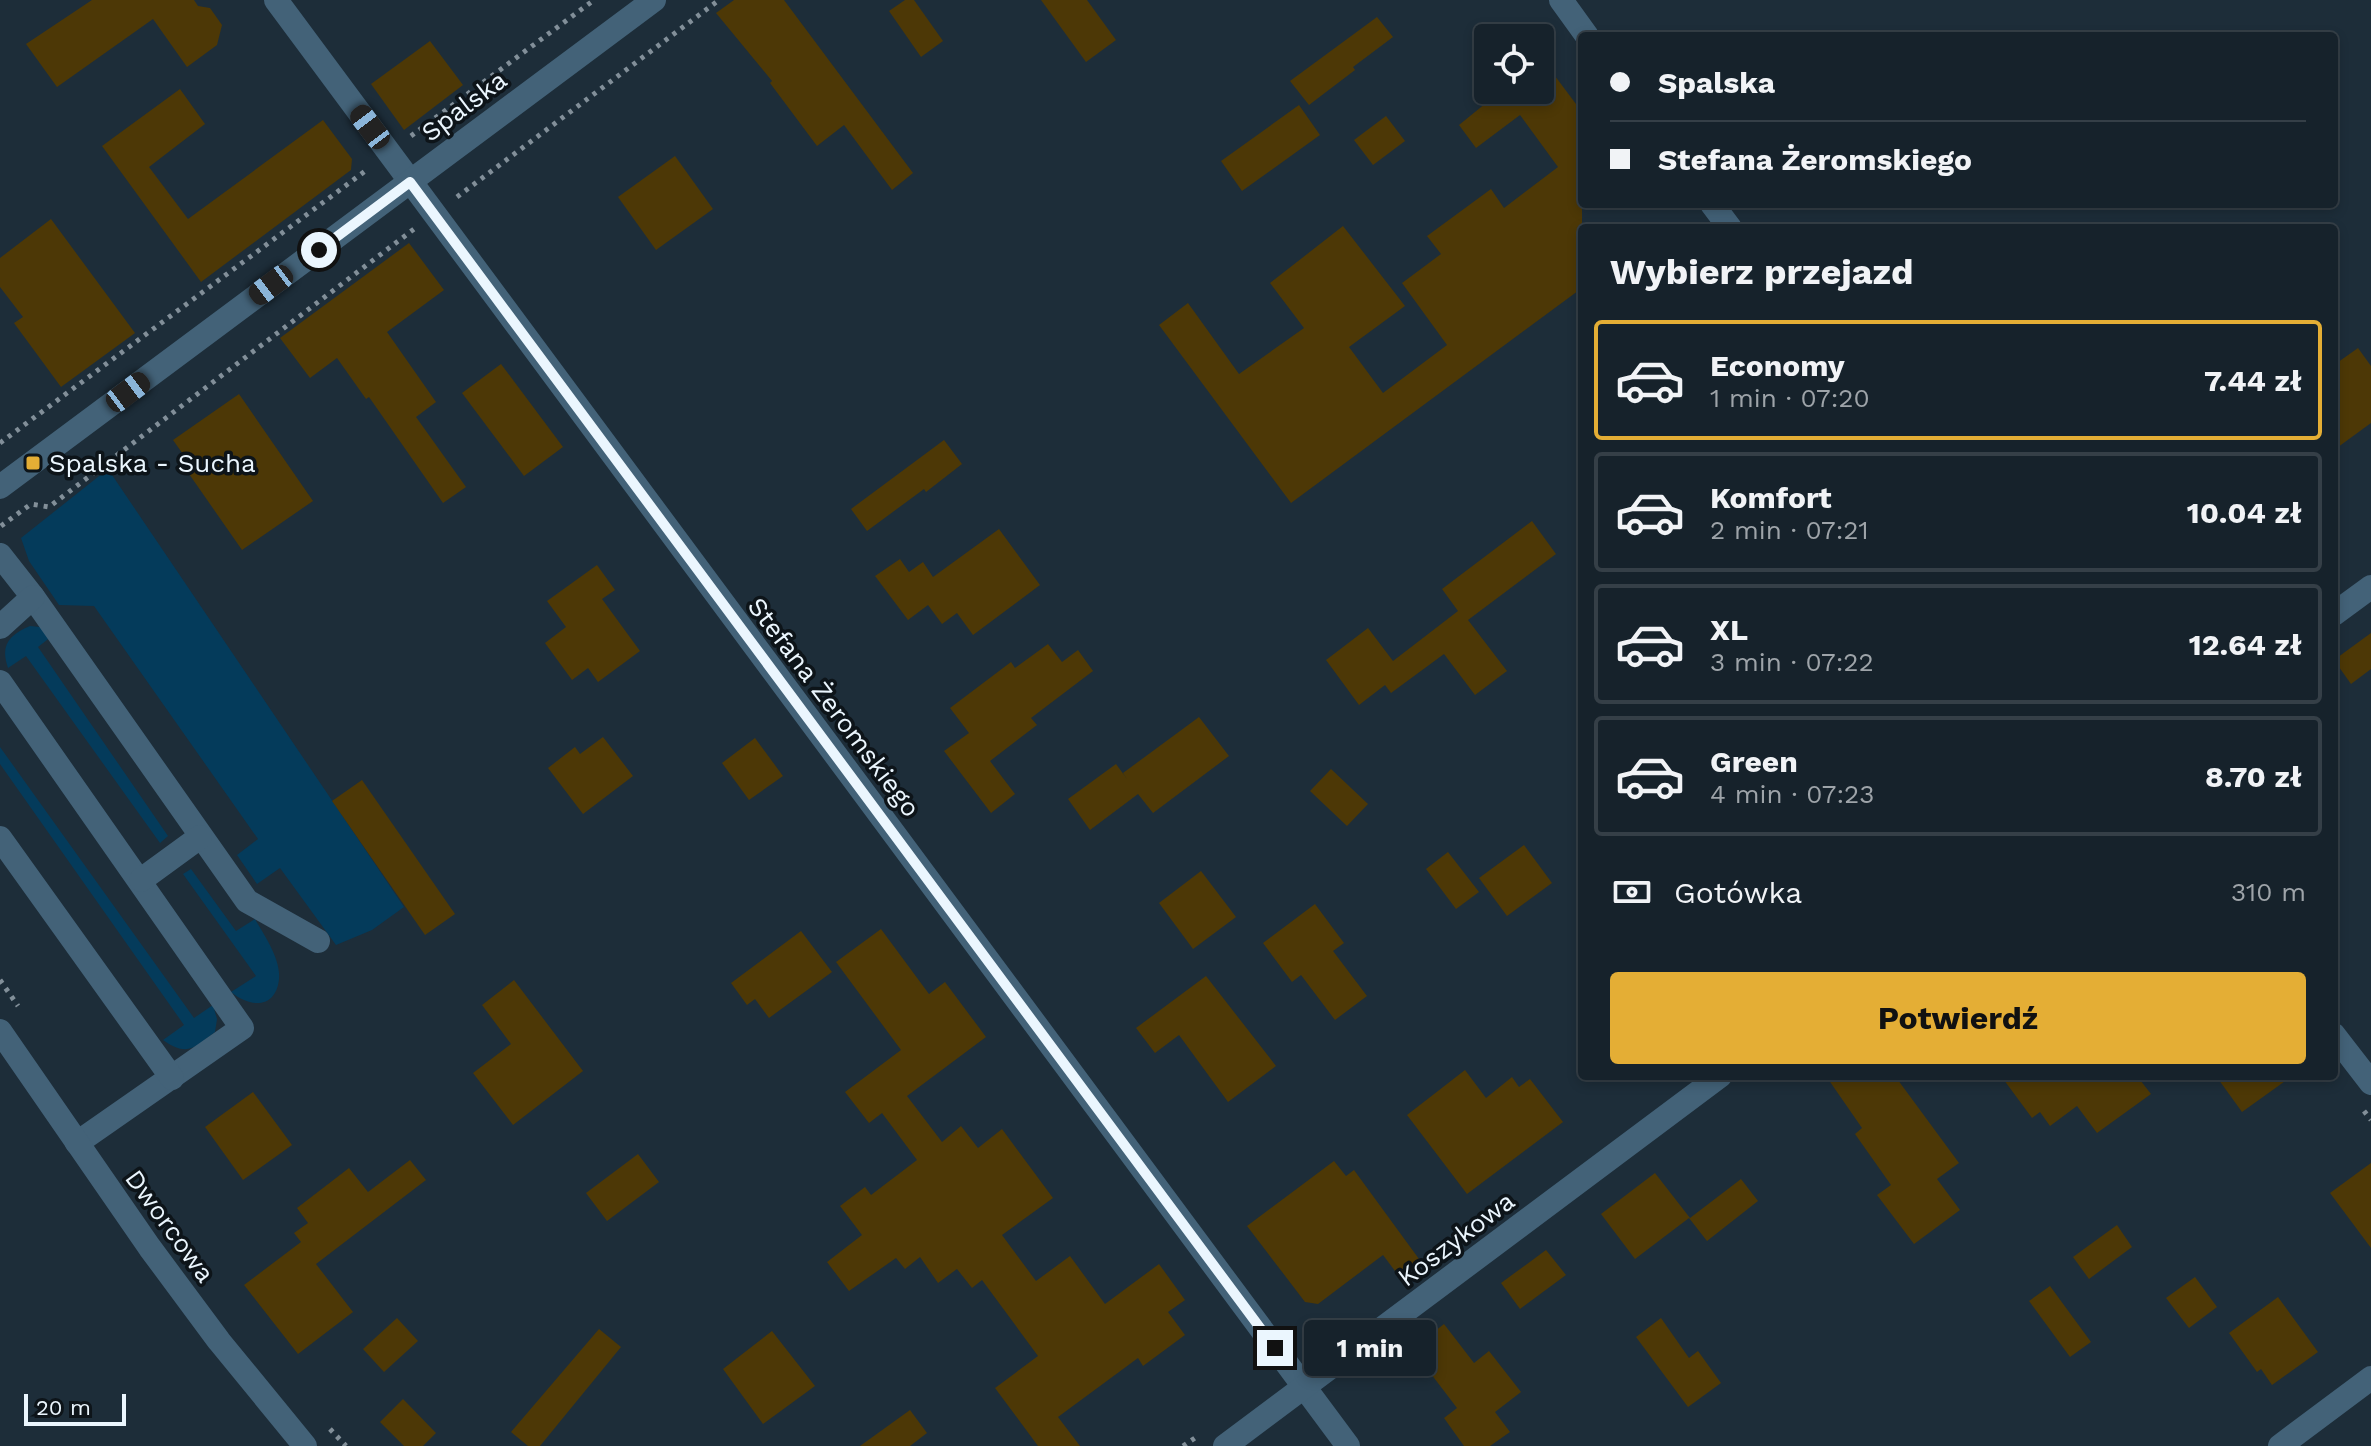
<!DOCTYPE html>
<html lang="pl">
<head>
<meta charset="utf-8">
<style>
	:root { --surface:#16222b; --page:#232f37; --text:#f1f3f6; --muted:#9ea4a9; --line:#353f47; --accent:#e4ae35 }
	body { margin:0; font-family:"Work Sans",sans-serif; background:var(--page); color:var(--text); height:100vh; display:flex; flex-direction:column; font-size:30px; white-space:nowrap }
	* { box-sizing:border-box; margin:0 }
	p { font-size:26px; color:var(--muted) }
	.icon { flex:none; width:44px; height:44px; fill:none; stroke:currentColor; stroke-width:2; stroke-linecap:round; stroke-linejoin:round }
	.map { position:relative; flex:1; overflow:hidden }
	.drawer { position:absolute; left:1578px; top:224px; width:760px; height:856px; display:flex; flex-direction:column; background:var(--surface); border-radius:8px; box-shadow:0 4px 12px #0003,0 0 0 2px var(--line) }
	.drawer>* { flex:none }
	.guide { position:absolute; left:1578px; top:32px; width:760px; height:176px; border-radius:8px; box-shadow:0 4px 12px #0003,0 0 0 2px var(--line); display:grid; align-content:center; height:176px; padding:0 32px; background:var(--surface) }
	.buttons { position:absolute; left:1474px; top:24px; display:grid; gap:16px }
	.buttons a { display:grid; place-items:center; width:80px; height:80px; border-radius:8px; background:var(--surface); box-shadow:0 4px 12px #0003,0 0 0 2px var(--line); font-size:40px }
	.scale { position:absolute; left:24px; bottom:20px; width:102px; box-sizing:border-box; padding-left:8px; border:4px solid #ebf6fe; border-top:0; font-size:22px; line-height:28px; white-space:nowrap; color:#ebf6fe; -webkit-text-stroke:6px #0d1419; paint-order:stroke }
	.end { position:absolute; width:36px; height:36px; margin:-18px; border:10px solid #ebf6fe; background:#111; box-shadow:0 0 0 4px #111 }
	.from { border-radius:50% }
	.bubble { position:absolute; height:56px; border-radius:8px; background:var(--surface); box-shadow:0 4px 12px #0003,0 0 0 2px var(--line); font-size:26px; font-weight:700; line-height:56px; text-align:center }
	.car { position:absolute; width:24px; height:48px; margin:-24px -12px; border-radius:10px; box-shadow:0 0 6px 2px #0007; background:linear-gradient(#222 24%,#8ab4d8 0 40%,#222 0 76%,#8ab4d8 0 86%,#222 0) }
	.guide b { display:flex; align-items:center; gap:28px; height:76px; font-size:30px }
	.guide b+b { border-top:2px solid var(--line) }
	.guide i { width:20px; height:20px; background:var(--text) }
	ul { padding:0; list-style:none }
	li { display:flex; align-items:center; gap:24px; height:120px; margin:0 16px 12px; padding:0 16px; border:4px solid var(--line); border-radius:8px }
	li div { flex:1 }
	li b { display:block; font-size:30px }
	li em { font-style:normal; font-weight:700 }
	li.selected { border-color:var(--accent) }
	li>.icon { width:72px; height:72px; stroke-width:1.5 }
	h2 { padding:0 32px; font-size:36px; line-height:96px }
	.pay { display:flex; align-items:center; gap:20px; height:88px; padding:0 32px; font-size:30px }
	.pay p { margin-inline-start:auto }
	.cta { display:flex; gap:16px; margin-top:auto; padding:16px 32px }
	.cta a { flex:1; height:92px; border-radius:8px; background:var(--accent); color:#111; font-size:32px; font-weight:700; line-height:92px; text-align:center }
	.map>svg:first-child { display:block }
</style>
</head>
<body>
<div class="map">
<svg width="2371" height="1446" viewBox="0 0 2371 1446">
	<rect width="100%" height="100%" fill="#1d2d39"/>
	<g fill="#043b5b">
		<polygon points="108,469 404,907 372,930 336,945 280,868 257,884 237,855 258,839 94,606 59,605 29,561 21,538"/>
		<path d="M30,626L40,627L52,636L38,647L168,836L160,843L26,656L8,668C0,645 9,635 30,626Z"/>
		<path d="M0,747L194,1018L213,1005L217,1019L215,1032C195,1048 187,1057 163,1040L184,1025L0,764Z"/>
		<path d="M191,869L236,931L255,919C264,935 281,959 279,979C276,1009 250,1008 231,992L256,976L183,874Z"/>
	</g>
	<g fill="#4d3806">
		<polygon points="92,0 194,0 198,6 210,8 222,25 217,45 187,67 153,19 57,87 26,44"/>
		<polygon points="734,0 784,0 913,173 892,190 844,125 817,146 770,83 772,81 716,13"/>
		<polygon points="905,0 914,0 943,41 921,57 889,11"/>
		<polygon points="1041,0 1087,0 1116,40 1086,62"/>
		<polygon points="1377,17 1393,37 1353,67 1355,70 1309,105 1290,81"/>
		<polygon points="430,41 463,85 404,130 371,84"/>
		<polygon points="1540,56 1582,112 1582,288 1291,503 1159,325 1188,303 1239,374 1304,328 1270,283 1343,226 1405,306 1349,347 1383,393 1447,345 1402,283 1441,254 1427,236 1491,189 1504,208 1558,167 1520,115 1476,148 1459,125 1502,90 1540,90"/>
		<polygon points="180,89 205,124 149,167 188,219 323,120 352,159 351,170 201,282 102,146"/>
		<polygon points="1299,105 1320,135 1242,191 1221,161"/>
		<polygon points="1386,116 1405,141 1373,165 1354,140"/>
		<polygon points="675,156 713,209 656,250 618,197"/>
		<polygon points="51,219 135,333 61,387 14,323 23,317 0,287 0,258"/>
		<polygon points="409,243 444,290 387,332 436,402 416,417 466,487 443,503 369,397 366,399 337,358 310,378 280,338"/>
		<polygon points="2358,348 2371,366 2371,423 2334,450 2334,365"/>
		<polygon points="501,364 563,447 524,476 462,393"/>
		<polygon points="239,394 313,501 242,550 180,461 185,457 173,440"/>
		<polygon points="944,440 962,464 926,492 924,489 867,531 851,509"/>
		<polygon points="1532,521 1556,554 1468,620 1507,671 1475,695 1444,654 1391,693 1385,685 1359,705 1326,660 1368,628 1393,661 1458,611 1442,589"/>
		<polygon points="999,529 1040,585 973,635 957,613 942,624 928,605 908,620 875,576 900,559 909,572 923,562 933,577"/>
		<polygon points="597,565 615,590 602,599 640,651 598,682 588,668 572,680 545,643 566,627 547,601"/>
		<polygon points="2371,633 2371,669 2351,684 2334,660"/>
		<polygon points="1048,644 1062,662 1078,650 1093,671 1031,718 1037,725 990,761 1015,794 991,813 944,751 969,733 950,708 1011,662 1015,668"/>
		<polygon points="1199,717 1229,756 1153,813 1138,794 1090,830 1068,799 1116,764 1127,779 1123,773"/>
		<polygon points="603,737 633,776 583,814 548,768 575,747 580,754"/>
		<polygon points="755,738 783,776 749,800 722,763"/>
		<polygon points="1331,769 1368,804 1347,826 1310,791"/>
		<polygon points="362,780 455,914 425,935 332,801"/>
		<polygon points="1524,845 1552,883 1507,916 1479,878"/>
		<polygon points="1448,852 1479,892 1456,909 1426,869"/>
		<polygon points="1201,871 1236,917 1193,949 1159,903"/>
		<polygon points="1315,904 1344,943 1333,951 1367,996 1335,1020 1301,975 1292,982 1263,943"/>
		<polygon points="881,929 929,994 945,982 986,1037 907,1096 942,1142 961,1126 978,1148 1002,1129 1053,1198 1002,1235 1036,1281 1070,1256 1105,1304 1159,1264 1185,1300 1168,1312 1185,1335 1143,1366 1138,1358 1058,1417 1080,1446 1038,1446 995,1388 1038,1356 982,1280 972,1288 957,1269 938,1283 920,1257 905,1269 896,1258 849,1291 827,1262 862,1235 840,1206 865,1187 871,1195 917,1160 882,1113 869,1123 845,1092 901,1050 836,962"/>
		<polygon points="801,931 832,972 769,1018 755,999 747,1005 731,983"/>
		<polygon points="1206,976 1276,1066 1228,1102 1179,1035 1155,1053 1136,1028"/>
		<polygon points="514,980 583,1071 513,1125 473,1073 511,1044 482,1005"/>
		<polygon points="1465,1070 1486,1098 1512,1077 1519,1087 1530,1079 1563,1122 1467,1194 1407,1115"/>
		<polygon points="1826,1076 1895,1076 1959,1163 1937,1179 1960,1210 1914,1244 1877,1195 1891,1185 1855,1134 1862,1128"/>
		<polygon points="2001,1076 2137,1076 2151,1094 2097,1133 2077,1106 2050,1126 2040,1112 2032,1118"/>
		<polygon points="2216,1076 2292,1076 2242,1112"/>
		<polygon points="253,1092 292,1145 243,1180 205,1127"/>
		<polygon points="638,1154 659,1182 607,1221 586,1193"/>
		<polygon points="410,1160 426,1180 316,1264 353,1312 298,1354 244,1285 301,1242 294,1233 308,1223 297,1208 349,1168 368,1192"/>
		<polygon points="1334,1161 1346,1176 1354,1170 1419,1259 1398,1275 1383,1255 1318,1304 1305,1302 1247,1226"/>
		<polygon points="2371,1163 2371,1248 2330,1193"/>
		<polygon points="1655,1173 1690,1218 1741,1179 1758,1201 1707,1241 1689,1218 1635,1259 1601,1214"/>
		<polygon points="2117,1225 2132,1247 2089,1279 2073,1257"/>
		<polygon points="1546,1250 1566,1275 1520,1309 1501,1283"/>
		<polygon points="2195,1277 2217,1307 2189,1328 2166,1298"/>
		<polygon points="2050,1286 2091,1342 2070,1357 2029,1301"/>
		<polygon points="2278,1297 2318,1352 2272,1385 2261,1369 2257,1372 2229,1333"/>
		<polygon points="397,1318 418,1341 384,1372 363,1349"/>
		<polygon points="1661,1318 1689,1358 1698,1351 1721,1383 1688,1407 1636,1337"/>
		<polygon points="1444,1324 1474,1363 1489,1351 1521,1392 1495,1412 1510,1432 1490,1446 1464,1446 1444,1418 1457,1408 1412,1349"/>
		<polygon points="599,1329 621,1347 540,1446 528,1446 511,1432"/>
		<polygon points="772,1331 815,1386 763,1424 723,1369"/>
		<polygon points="403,1399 436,1433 423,1446 404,1446 380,1422"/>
		<polygon points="910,1410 927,1433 910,1446 860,1446"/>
	</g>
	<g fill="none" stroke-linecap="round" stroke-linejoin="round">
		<g stroke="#828f99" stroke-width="5" stroke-dasharray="4 6" stroke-linecap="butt">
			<polyline points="411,136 594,0"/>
			<polyline points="457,197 719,0"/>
			<polyline points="0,443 368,169"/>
			<polyline points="1,526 31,504 49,507 414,229"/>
			<polyline points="0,980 18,1006"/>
			<polyline points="2364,1111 2371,1120"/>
			<polyline points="330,1429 346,1446"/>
			<polyline points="1183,1446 1198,1436"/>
		</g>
		<g stroke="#436278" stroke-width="24">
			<polyline points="276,0 1348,1446"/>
			<polyline points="1561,0 1587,36"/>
			<polyline points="1712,204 1730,228"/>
			<polyline points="0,487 654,0"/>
			<polyline points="0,555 33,597 247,901 318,941"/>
			<polyline points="2334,614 2371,587"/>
			<polyline points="0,627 33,597"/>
			<polyline points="0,682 242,1028 77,1143"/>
			<polyline points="0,838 172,1078"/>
			<polyline points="141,880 200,837"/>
			<polyline points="0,1031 150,1248 219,1341 305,1446"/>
			<polyline points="2334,1035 2371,1083"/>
			<polyline points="1225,1446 1720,1076"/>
			<polyline points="2280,1446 2371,1378"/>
		</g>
	</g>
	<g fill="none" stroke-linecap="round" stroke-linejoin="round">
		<polyline stroke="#ebf6fe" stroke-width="10" points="319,250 410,182 1275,1348"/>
	</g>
	<rect fill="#e4ae35" stroke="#0d1419" stroke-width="3" x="25" y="455" width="16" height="16" rx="4"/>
	<g text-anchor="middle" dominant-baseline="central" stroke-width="7" stroke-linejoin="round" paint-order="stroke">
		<g font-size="26" fill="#ebf6fe" stroke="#0d1419">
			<text transform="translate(464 106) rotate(-37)">Spalska</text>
			<text transform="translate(834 707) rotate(53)">Stefana Żeromskiego</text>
			<text transform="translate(170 1226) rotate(54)">Dworcowa</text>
			<text transform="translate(1456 1239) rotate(-37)">Koszykowa</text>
		</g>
		<g font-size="26" fill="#ebf6fe" stroke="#0d1419" text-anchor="start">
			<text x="49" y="463">Spalska - Sucha</text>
		</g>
	</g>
</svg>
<div class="buttons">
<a><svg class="icon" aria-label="locate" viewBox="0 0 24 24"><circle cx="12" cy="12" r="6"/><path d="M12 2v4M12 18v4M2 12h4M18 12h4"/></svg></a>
</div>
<div class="scale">20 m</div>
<i class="end from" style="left:319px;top:250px"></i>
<i class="end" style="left:1275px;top:1348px"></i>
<div class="bubble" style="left:1304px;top:1320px;width:132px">1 min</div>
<i class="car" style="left:370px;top:127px;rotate:323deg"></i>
<i class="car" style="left:271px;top:285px;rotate:233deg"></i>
<i class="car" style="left:128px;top:392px;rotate:53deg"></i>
<div class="guide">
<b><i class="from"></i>Spalska</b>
<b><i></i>Stefana Żeromskiego</b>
</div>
<section class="drawer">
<h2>Wybierz przejazd</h2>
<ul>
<li class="selected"><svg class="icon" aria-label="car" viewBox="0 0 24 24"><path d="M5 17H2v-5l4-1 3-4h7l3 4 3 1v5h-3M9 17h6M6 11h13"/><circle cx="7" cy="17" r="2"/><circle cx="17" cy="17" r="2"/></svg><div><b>Economy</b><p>1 min · 07:20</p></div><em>7.44 zł</em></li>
<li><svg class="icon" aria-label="car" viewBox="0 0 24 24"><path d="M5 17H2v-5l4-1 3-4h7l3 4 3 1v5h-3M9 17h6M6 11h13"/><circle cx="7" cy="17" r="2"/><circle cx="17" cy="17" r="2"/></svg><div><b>Komfort</b><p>2 min · 07:21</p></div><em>10.04 zł</em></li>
<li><svg class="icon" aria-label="car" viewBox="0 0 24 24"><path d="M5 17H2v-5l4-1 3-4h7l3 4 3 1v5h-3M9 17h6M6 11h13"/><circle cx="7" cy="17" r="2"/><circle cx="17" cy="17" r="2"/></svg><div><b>XL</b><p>3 min · 07:22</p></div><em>12.64 zł</em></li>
<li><svg class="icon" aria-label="car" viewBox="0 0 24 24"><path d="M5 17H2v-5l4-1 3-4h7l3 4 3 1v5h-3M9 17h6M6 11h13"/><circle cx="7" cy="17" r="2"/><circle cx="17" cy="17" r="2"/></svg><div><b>Green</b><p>4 min · 07:23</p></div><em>8.70 zł</em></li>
</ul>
<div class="pay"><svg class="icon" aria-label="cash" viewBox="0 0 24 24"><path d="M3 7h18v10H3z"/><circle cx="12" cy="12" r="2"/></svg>Gotówka<p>310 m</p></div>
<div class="cta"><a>Potwierdź</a></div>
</section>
</div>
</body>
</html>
